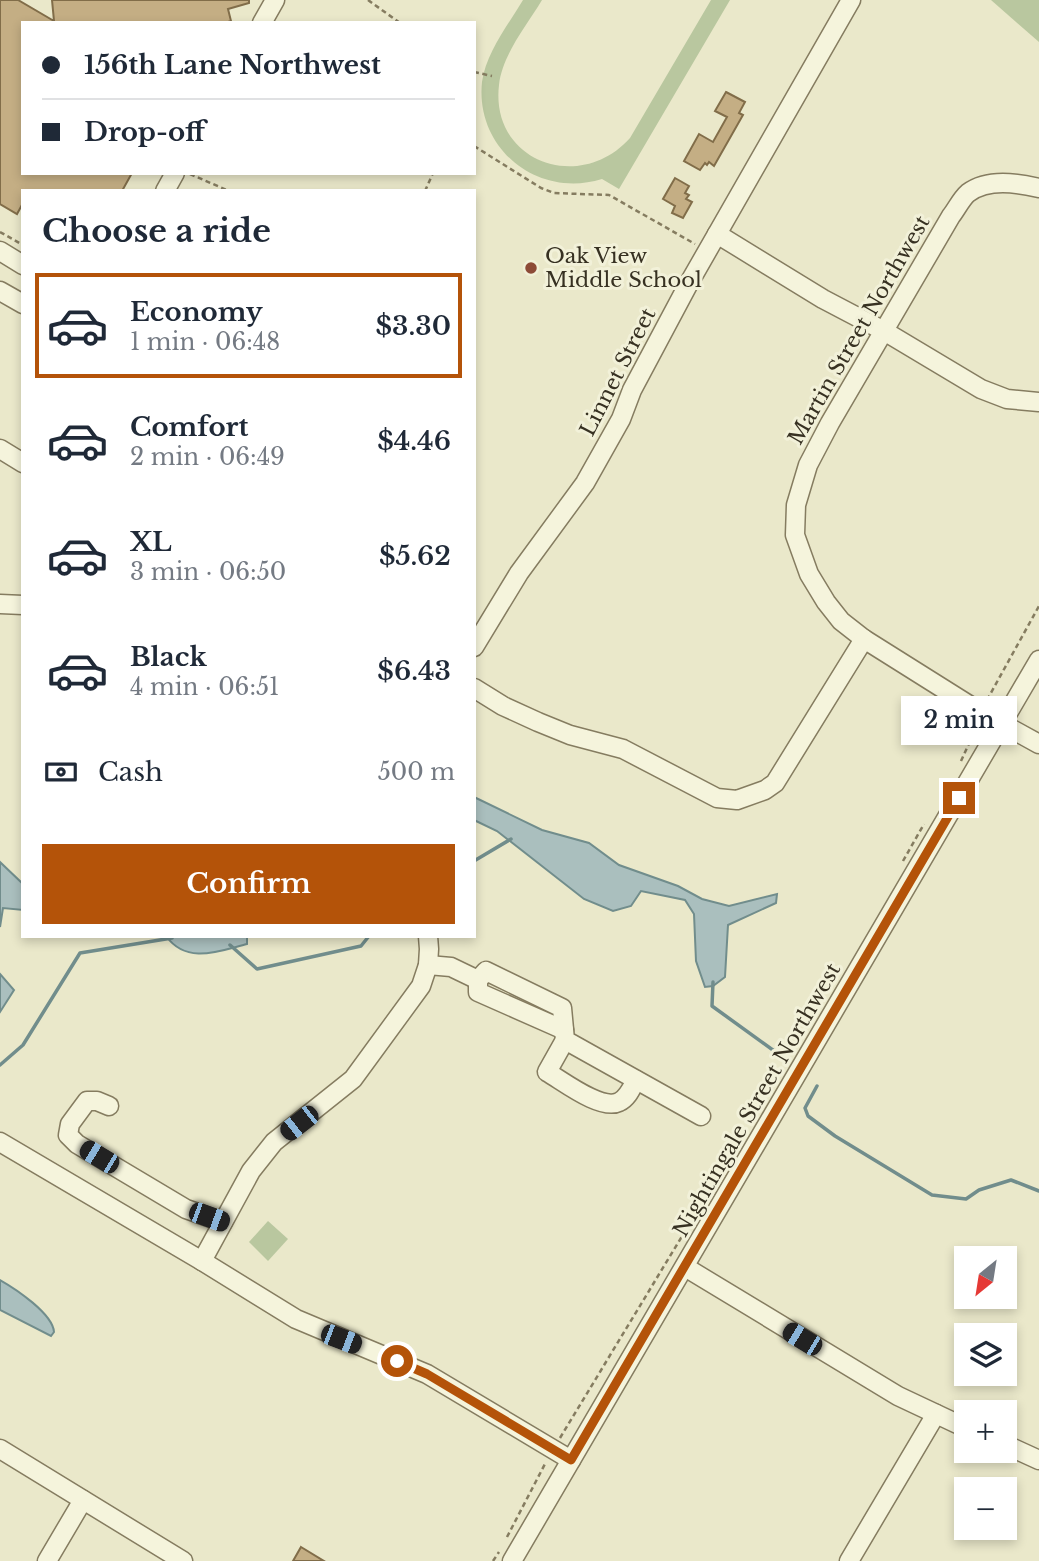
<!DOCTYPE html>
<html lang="en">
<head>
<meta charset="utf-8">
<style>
	:root { --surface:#fff; --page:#f6f6f7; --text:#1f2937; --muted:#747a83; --line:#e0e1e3; --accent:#b45309 }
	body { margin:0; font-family:"Libre Baskerville",serif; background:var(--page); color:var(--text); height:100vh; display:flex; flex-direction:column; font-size:26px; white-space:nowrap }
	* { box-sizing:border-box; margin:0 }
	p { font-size:23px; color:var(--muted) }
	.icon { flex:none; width:38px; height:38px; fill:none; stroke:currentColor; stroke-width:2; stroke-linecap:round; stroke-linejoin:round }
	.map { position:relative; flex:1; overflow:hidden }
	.sheet { position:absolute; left:21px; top:189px; width:455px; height:749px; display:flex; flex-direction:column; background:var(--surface); border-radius:0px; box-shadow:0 4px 10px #0003 }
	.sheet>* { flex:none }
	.top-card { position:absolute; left:21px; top:21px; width:455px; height:154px; border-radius:0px; box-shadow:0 4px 10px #0003; display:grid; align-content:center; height:154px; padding:0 21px; background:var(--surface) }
	.needle { width:46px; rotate:210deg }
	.controls { position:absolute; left:954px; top:1246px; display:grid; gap:14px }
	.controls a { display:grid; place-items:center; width:63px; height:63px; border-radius:0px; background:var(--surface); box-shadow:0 4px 10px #0003; font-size:35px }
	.end { position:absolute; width:32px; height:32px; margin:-16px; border:9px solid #b45309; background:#fff; box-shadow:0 0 0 4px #fff }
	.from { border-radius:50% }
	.bubble { position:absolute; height:49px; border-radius:0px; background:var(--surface); box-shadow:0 4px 10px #0003; font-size:23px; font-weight:600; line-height:49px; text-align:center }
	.car { position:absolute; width:21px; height:42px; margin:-21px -10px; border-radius:9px; box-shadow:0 0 5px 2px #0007; background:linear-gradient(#222 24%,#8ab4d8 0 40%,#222 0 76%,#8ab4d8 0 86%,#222 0) }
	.top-card b { display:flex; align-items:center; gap:24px; height:66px; font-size:26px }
	.top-card b+b { border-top:2px solid var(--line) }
	.top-card i { width:18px; height:18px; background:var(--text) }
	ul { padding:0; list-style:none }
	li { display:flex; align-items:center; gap:21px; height:105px; margin:0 14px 10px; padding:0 7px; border:4px solid transparent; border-radius:0px }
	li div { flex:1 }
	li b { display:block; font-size:26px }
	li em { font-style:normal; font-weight:600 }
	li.selected { border-color:var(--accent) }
	li>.icon { width:63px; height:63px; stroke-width:1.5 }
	h2 { padding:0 21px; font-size:32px; line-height:84px }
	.pay { display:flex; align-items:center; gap:18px; height:77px; padding:0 21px; font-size:26px }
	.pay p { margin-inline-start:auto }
	.primary-button { display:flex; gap:14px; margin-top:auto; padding:14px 21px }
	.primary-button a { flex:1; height:80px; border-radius:0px; background:var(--accent); color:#fff; font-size:28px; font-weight:600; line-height:80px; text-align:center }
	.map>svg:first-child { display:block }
</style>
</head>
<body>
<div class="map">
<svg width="1039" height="1561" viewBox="0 0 1039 1561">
	<rect width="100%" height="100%" fill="#eae8ca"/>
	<g fill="#b9c79f">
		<path d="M523,0H542C527,25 502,55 499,85C490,162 580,194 630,138L711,0H730L619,189L602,179C538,199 475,149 482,82C486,53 508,25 523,0Z"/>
		<polygon points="991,0 1039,0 1039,42"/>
		<polygon points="268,1221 288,1239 268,1261 249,1242"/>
	</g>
	<g fill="#aabfbe" stroke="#718d8c" stroke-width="2">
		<polygon points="474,797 542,830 589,843 619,865 678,886 702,899 729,906 777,894 776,903 728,925 725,977 713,986 705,987 696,961 694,914 685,900 641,891 631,906 613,911 584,899 497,831 474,820"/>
		<polygon points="0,862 23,884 23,910 3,908 0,927"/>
		<path d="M166,936H247V944C219,951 187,965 166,936Z"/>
		<polygon points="0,974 14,990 0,1012"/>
		<path d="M0,1280C16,1289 53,1314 54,1332L51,1336L0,1310Z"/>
	</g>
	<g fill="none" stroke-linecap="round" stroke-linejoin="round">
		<g stroke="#718d8c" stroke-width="3.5">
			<polyline points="474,861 511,839"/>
			<polyline points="230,945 257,969 361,946 369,936"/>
			<polyline points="713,982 712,1006 777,1053"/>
			<polyline points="0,1065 23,1045 80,953 172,938"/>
			<polyline points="817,1086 805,1108 808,1116 835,1136 932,1195 966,1199 979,1190 1011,1180 1039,1191"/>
		</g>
	</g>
	<g fill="#c4ae84" stroke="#816d49" stroke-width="2">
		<polygon points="0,0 18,0 54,21 52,0 249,0 249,3 228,9 231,21 225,23 23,23 23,173 132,173 122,191 23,191 23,203 17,214 0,204"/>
		<polygon points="726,92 745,102 739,113 743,115 714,166 709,162 707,165 705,163 700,170 684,161 699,134 713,142 727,117 715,111"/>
		<polygon points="675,178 689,186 685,193 689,195 686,199 692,202 683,218 672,213 675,206 663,199"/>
		<polygon points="301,1547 324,1561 293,1561"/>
	</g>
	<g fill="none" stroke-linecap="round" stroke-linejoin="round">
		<defs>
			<g id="minor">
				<polyline points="262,23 275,0"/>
				<path d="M1039,188C1017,183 988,178 968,193C961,199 956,210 951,216L830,423L808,465L796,505L795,535L809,574L826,602L841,621L864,639L977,710L1039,744"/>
				<polyline points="165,191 175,173"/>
				<polyline points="717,234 823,299 884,331 981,389 1007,399 1039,402"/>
				<polyline points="0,251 23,265"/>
				<polyline points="0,291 23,304"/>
				<polyline points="0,449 23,463"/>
				<polyline points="0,604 23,605"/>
				<polyline points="474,647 519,573 585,483 621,419 632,390 689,283 851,0"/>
				<polyline points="474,688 503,706 538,722 570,735 623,749 717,798 737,800 765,790 775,783 864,639"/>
				<polyline points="428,965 451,967 478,980 486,971 562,1008 565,1040 701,1116"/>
				<polyline points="478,980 478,992 564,1030"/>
				<path d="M565,1040L547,1072C563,1081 601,1111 619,1102C628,1098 632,1087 636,1080"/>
				<polyline points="109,1106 97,1101 87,1101 70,1124 68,1135 77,1144 186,1209 223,1222"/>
				<polyline points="0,1142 202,1261 296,1319 427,1374 571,1460"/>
				<polyline points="202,1261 251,1171 274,1142 353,1079 421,986 428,965 429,949 428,936"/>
				<polyline points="685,1267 898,1396 966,1428"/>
				<polyline points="1004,1444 1039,1460"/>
				<polyline points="0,1449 183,1561"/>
				<polyline points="47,1561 83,1500"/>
				<polyline points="512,1561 1039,660"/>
				<polyline points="849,1561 936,1414"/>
			</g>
		</defs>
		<use href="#minor" stroke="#857c60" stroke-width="21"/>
		<g stroke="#857c60" stroke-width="2.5" stroke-dasharray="5 3.5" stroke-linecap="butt">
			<polyline points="368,0 400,23"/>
			<polyline points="474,72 492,76"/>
			<polyline points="474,146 541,188 554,193 609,195 695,244"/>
			<polyline points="190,174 229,191"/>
			<polyline points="425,191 433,173"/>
			<polyline points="0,232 23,245"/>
			<polyline points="987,700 1039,606"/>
			<polyline points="961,761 977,726"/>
			<polyline points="903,861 924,824"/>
			<polyline points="560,1438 710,1190"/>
			<polyline points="507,1537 546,1462"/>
			<polyline points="493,1561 499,1552"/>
		</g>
		<use href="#minor" stroke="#f5f4dc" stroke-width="18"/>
	</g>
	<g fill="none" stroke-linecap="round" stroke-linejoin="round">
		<polyline stroke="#b45309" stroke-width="9" points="397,1361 427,1374 571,1460 959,798"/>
	</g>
	<circle fill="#8d4b37" stroke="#f2f1d9" stroke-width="2.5" cx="531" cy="268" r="7"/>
	<g text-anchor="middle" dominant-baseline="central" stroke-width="6" stroke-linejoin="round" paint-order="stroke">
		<g font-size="21" fill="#373122" stroke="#f2f1d9" text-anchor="start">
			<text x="545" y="256">Oak View<tspan x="545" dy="24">Middle School</tspan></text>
		</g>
		<g font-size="21" fill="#373122" stroke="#f2f1d9">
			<text transform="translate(859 330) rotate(-60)">Martin Street Northwest</text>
			<text transform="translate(618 372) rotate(-63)">Linnet Street</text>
			<text transform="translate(757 1100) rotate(-60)">Nightingale Street Northwest</text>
		</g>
	</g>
</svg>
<div class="controls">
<a><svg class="needle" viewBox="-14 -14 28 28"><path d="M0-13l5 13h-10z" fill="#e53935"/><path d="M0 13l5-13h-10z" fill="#747a83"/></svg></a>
<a><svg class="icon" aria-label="layers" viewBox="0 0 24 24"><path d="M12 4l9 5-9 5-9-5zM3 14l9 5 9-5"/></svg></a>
<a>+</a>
<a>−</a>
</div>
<i class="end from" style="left:397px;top:1361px"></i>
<i class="end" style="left:959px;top:798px"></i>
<div class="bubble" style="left:901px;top:696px;width:116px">2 min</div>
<i class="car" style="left:299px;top:1123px;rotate:232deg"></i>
<i class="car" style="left:99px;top:1157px;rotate:301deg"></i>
<i class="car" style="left:209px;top:1217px;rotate:110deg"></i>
<i class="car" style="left:341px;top:1339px;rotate:111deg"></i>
<i class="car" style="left:802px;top:1339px;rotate:301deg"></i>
<div class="top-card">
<b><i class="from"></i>156th Lane Northwest</b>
<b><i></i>Drop-off</b>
</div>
<section class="sheet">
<h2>Choose a ride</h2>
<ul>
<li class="selected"><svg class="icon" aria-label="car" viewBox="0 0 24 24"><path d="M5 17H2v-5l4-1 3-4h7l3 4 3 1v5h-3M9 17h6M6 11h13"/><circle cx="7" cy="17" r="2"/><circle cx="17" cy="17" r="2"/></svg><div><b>Economy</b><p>1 min · 06:48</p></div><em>$3.30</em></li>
<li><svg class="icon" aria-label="car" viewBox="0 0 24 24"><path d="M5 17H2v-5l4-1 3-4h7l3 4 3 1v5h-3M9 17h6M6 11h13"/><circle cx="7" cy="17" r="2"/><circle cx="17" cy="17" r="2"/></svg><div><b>Comfort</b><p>2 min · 06:49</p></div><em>$4.46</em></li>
<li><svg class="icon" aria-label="car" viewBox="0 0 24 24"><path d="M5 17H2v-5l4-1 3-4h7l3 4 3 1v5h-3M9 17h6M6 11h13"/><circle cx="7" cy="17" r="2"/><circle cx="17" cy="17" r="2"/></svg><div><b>XL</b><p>3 min · 06:50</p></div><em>$5.62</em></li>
<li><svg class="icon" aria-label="car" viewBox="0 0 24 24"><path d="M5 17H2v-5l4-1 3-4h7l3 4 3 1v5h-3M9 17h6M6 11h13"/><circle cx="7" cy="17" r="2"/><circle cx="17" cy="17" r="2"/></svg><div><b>Black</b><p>4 min · 06:51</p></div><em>$6.43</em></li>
</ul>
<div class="pay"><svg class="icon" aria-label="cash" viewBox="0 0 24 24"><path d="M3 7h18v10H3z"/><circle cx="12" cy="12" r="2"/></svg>Cash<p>500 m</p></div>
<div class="primary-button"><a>Confirm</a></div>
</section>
</div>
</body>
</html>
